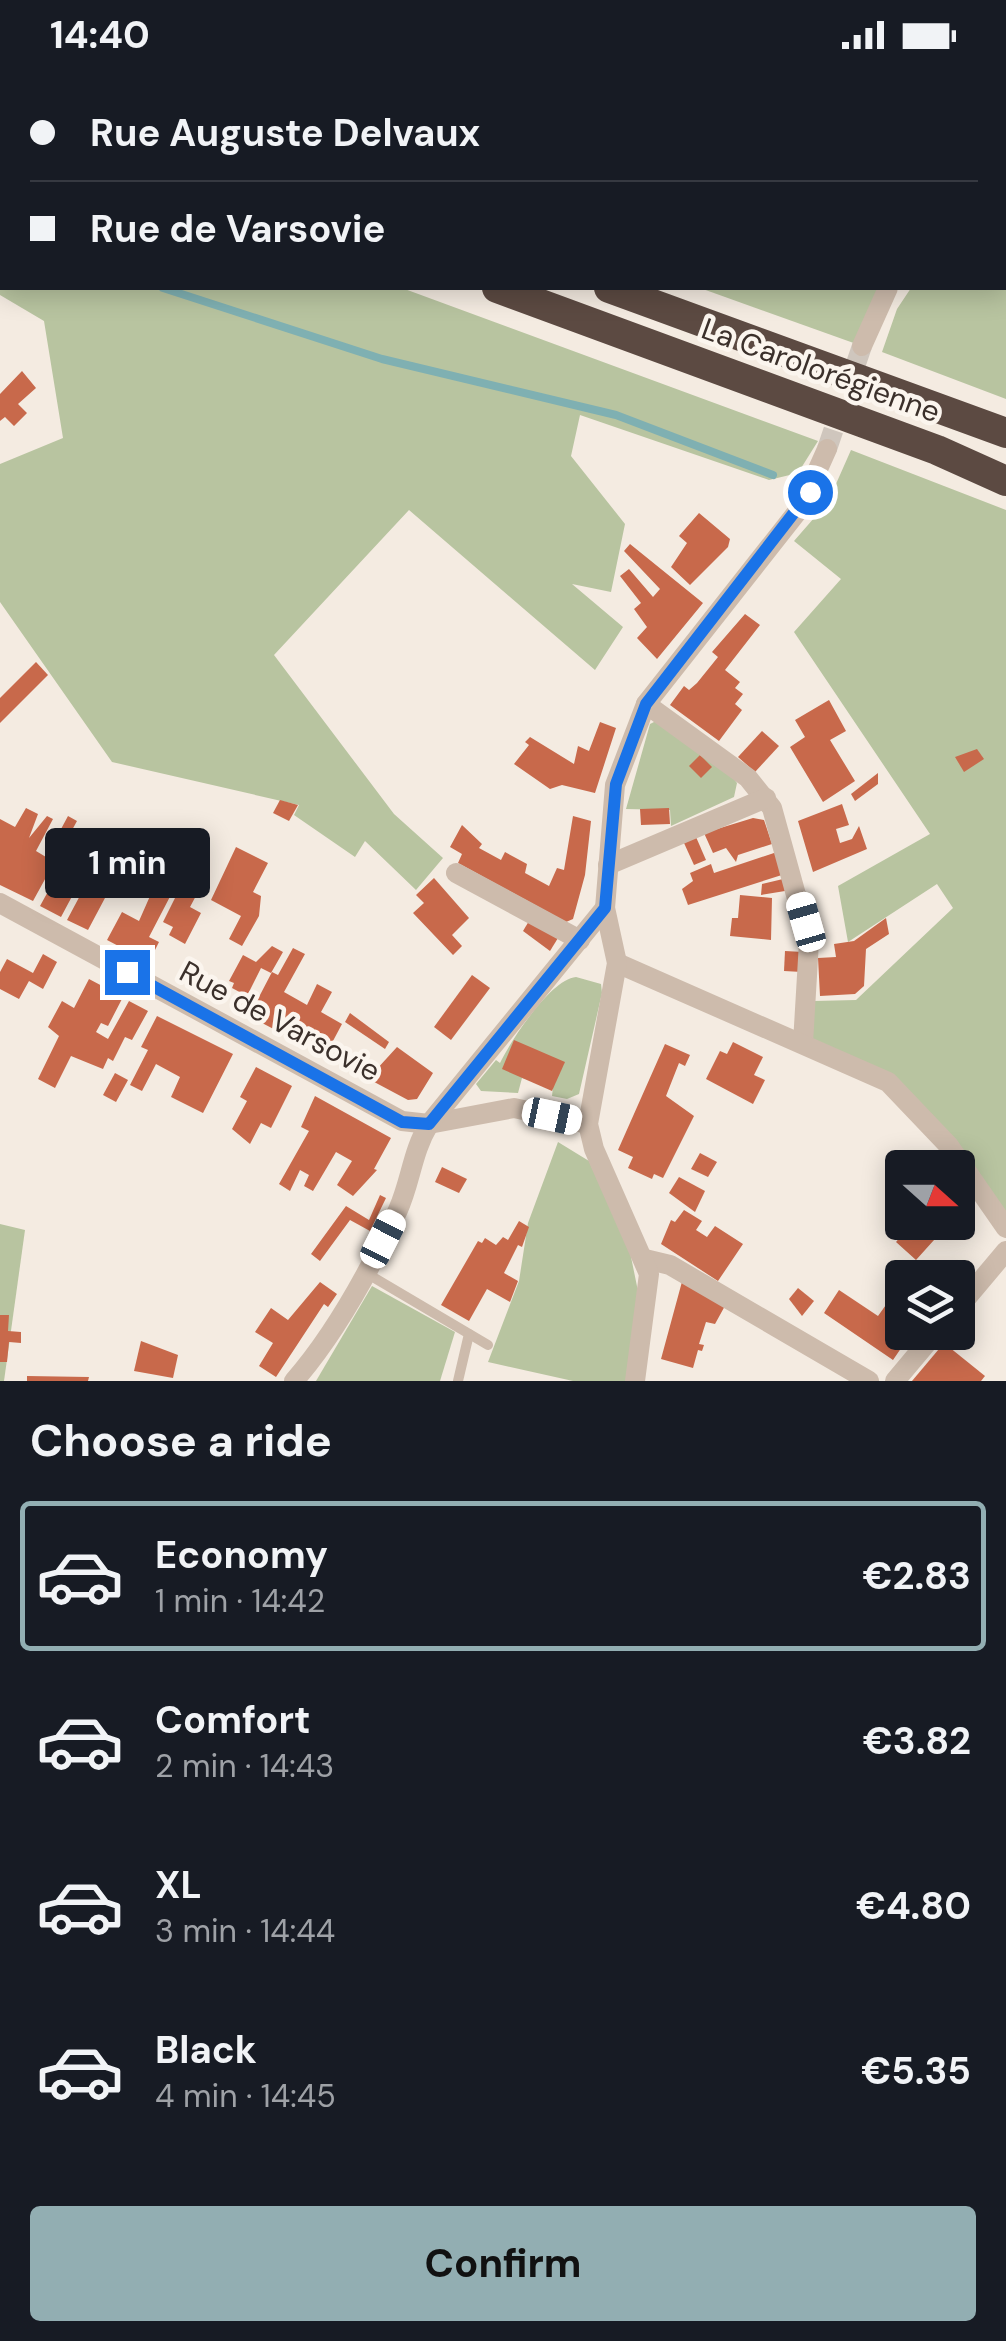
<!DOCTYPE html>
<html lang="en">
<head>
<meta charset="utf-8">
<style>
	:root { --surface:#171b24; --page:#242831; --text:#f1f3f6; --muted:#9ea1a6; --line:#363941; --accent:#92aeb2 }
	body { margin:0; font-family:"DM Sans",sans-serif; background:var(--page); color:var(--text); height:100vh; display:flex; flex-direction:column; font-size:38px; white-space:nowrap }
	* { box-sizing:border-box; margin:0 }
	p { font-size:32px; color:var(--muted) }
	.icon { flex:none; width:55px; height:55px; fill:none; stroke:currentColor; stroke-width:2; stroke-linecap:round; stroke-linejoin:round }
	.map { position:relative; height:1311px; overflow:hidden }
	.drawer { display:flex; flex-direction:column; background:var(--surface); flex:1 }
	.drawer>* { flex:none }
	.top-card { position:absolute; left:0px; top:0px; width:1008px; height:220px; box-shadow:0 5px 25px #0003; display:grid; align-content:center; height:220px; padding:0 30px; background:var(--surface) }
	.needle { width:65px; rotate:111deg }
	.buttons { position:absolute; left:885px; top:1080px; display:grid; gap:20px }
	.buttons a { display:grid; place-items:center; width:90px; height:90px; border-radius:10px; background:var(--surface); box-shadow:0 5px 25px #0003; font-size:50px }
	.end { position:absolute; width:45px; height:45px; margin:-22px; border:12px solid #1a73e8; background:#fff; box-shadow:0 0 0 5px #fff }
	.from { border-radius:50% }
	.bubble { position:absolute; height:70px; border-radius:10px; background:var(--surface); box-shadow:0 5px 25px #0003; font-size:32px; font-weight:700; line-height:70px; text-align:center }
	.car { position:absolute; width:30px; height:60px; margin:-30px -15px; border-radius:12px; box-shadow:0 0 8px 2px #0007; background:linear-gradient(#fff 24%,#345 0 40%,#fff 0 76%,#345 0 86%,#fff 0) }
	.top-card b { display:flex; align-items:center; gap:35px; height:95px; font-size:38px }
	.top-card b+b { border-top:2px solid var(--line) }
	.top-card i { width:25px; height:25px; background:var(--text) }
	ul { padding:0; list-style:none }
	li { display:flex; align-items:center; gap:30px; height:150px; margin:0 20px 15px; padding:0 10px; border:5px solid transparent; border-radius:10px }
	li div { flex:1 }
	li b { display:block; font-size:38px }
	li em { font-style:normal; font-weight:700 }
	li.active { border-color:var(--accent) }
	li>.icon { width:90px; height:90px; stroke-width:1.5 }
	h2 { padding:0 30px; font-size:45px; line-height:120px }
	.button { display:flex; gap:20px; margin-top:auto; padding:20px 30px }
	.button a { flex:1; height:115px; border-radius:10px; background:var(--accent); color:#111; font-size:40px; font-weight:700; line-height:115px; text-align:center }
	.status { display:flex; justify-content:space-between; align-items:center; height:70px; padding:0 50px; background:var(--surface); direction:ltr }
	.status svg { height:28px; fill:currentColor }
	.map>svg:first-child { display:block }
</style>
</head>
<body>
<div class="status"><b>14:40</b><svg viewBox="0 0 49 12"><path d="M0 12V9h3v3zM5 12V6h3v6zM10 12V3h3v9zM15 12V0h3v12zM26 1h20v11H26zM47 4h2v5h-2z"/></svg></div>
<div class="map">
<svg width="1006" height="1311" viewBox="0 0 1006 1311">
	<rect width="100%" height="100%" fill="#f4ebe1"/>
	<g fill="#b8c4a0">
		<polygon points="103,0 838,0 840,2 110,2"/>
		<polygon points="0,69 2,218 402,218 818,371 798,403 769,410 580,345 571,386 625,454 611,522 572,514 623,557 595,600 409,440 274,585 394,744 443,788 416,820 365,771 355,787 294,745 299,735 112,692 0,532 0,394 63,368 44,251 0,225"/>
		<polygon points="1006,146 1006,329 882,282 897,239 911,218 1005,218"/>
		<polygon points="700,218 888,218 862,276"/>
		<polygon points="851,380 1006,440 1006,1145 891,1005 811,968 814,931 856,930 953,838 937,814 848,872 838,816 930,764 794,562 841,509 794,471 828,432"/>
		<polygon points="656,651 730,704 737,713 734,727 671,756 670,740 626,739 650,654"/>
		<path d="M576,907L601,914L602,923L579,1024L567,1029L552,1026L553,1017L522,1008L518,1023L481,1021L476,1014L496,990L500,993C511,970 551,909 576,907Z"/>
		<polygon points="558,1072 589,1091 630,1182 639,1226 627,1311 573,1311 488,1292 519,1211 528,1153"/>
		<polygon points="0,1154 25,1160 4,1311 0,1311"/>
		<polygon points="372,1216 455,1262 440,1311 316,1311"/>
	</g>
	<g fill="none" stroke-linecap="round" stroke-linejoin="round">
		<g stroke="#7fb0b2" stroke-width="8">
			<polyline points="0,165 2,166"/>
			<polyline points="163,218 382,289 616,345 773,405"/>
		</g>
	</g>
	<g fill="#c8694b">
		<polygon points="22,301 36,318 18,334 27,343 14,356 5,347 0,351 0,324"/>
		<polygon points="699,443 730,469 728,477 690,515 671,497 687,473 679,466"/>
		<polygon points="630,474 703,533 657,589 637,568 647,557 634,539 641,533 620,506 629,499 653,527 660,519 624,481"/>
		<polygon points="745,544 760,555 725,600 740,612 735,618 743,624 735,634 742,640 719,671 670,635 684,616 689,620 697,613 718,587 712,582"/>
		<polygon points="36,592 48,605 0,653 0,628"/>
		<polygon points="829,630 846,661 830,670 855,711 823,732 790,677 805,667 795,650"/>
		<polygon points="600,652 616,658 595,723 562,715 550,719 514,694 529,675 525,672 530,667 574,694 578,676 589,681"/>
		<polygon points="762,661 779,676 755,702 738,687"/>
		<polygon points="977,679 984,689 964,702 955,687"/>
		<polygon points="700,685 712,697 701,708 689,696"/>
		<polygon points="878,703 878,714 855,731 851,724"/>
		<polygon points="280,730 298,735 289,751 273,743"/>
		<polygon points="842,734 849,755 836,759 840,773 852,769 859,756 867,779 813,802 798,751"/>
		<polygon points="26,738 38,744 29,768 47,746 53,749 36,781 46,787 68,746 77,751 33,831 0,815 0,749 15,757"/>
		<polygon points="669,738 670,754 641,755 640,739"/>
		<polygon points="573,746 591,751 585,805 573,849 566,852 458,793 462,784 450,777 462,755 482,774 479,778 501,790 505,782 527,794 525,803 549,816 557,798 564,800"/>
		<polygon points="753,748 764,750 772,774 738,785 736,792 726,778 713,783 704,763"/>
		<polygon points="696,767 706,790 694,795 684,773"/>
		<polygon points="132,776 153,787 135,822 114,811 88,860 67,850 83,820 91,824 109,790 121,797"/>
		<polygon points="236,777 268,793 253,822 261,826 259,846 242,876 229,869 241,846 211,830"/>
		<polygon points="81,780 93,787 61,847 40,836 56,807 65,811"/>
		<polygon points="780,781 785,804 688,835 682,819 693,811 690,803 711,794 714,803"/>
		<polygon points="158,808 175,817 149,867 159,872 149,892 107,870 122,842 139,851"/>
		<polygon points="434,808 469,848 452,865 462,876 453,885 413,843 424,833 416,825"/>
		<polygon points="783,809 785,821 761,825 762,814"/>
		<polygon points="183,812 198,822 190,837 201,843 185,874 169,865 173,857 163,852"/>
		<polygon points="740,825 772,828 771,870 730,866 732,848 738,848"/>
		<polygon points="886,848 889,864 866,879 864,916 855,924 820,926 818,888 836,887 834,874 854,871"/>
		<polygon points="529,851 558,868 550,881 523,861"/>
		<polygon points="272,876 283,882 271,903 261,898 247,926 232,918 234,913 229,911 243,885 256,892"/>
		<polygon points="293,878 305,884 284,922 307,935 317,914 332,922 321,942 342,954 325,986 249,946 272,902 278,905"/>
		<polygon points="785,881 803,882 802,902 784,901"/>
		<polygon points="43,884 57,892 43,919 29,911 19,929 0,919 0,902 7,889 33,903"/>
		<polygon points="472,905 490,918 451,970 434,957"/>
		<polygon points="89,909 123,927 108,956 101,953 96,962 108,969 129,931 148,941 132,970 125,967 113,991 108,988 103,999 71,986 55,1018 38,1009 59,966 48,957 62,931 74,938"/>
		<polygon points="350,943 389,972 385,979 345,952"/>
		<polygon points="157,946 233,984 203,1043 171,1027 180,1007 156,994 142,1021 130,1015 148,980 141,977"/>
		<polygon points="514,970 565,992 552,1021 502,999"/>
		<polygon points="733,972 763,987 754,1005 765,1010 753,1034 706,1009 720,981 727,984"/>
		<polygon points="665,974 690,985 685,996 679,993 666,1026 694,1046 663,1108 654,1104 652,1109 628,1098 633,1087 618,1080"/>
		<polygon points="397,977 433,1003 417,1029 408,1030 363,1006 368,996 376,1000"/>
		<polygon points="256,997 292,1016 271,1058 261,1053 250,1074 232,1059 247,1031 240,1027"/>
		<polygon points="115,1003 128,1010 116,1032 103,1025"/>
		<polygon points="315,1026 391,1068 374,1099 377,1100 353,1126 337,1115 352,1091 336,1082 313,1121 304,1116 309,1105 300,1100 290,1121 279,1114 309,1061 301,1057"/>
		<polygon points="700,1083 717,1092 708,1107 691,1099"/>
		<polygon points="442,1097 467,1109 459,1123 435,1112"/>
		<polygon points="679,1107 705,1121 695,1142 669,1123"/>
		<polygon points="380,1125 386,1128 370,1161 350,1150 320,1191 311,1184 346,1136 369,1150"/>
		<polygon points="684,1140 702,1151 696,1160 707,1167 715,1156 743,1174 718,1211 661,1174 671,1150 675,1152"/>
		<polygon points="519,1151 529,1157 522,1177 518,1175 504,1203 518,1211 510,1232 487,1219 469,1251 441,1235 478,1171 482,1173 485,1168 496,1175 503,1167 508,1170"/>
		<polygon points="918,1152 934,1152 943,1160 916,1190 896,1172 907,1159 918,1169 926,1159"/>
		<polygon points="683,1208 726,1234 715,1254 706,1252 699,1274 704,1275 702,1281 698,1280 693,1298 661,1289"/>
		<polygon points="320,1212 337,1224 328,1237 324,1234 276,1307 259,1296 273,1273 255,1262 271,1238 288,1250"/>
		<polygon points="798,1218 814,1231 802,1246 789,1229"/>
		<polygon points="839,1220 878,1246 888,1232 902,1243 902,1262 933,1262 922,1277 908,1268 893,1290 824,1243"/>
		<polygon points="0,1245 9,1245 8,1261 21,1262 21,1273 9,1272 7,1292 0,1292"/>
		<polygon points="141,1271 178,1285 173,1308 134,1301"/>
		<polygon points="944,1273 985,1306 981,1311 912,1311"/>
		<polygon points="27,1306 89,1307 88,1311 27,1311"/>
	</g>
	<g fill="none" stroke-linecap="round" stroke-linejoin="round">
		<polyline stroke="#cfc6bd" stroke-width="20" stroke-dasharray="20 10" stroke-linecap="butt" points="827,379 862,276"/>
		<g stroke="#cdbbac" stroke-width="10">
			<polyline points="366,1203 488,1275"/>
			<polyline points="458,1311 469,1264"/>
		</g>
		<g stroke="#cdbbac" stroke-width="20">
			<polyline points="368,0 373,2"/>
			<polyline points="1005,146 1006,146"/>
			<polyline points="862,276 888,218"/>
			<polyline points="646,634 748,708 772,738 809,872 803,973"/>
			<polyline points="608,795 766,728"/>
			<polyline points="456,803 580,870"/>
			<polyline points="0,833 402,1051 429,1054 514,1038 588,1054"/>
			<polyline points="617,893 888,1012 949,1076 1006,1158"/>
			<polyline points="645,1189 670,1195 869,1311"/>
			<polyline points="958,1238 1006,1181"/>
			<path d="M294,1311C336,1263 371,1198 398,1140C411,1111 412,1082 429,1054L605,838"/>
			<polyline points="635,1311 649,1204 594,1079 588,1054 617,893 605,838 615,715 646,634 801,437 827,379"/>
			<polyline points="895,1311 936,1262"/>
		</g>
		<g stroke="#5c4a42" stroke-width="30">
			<polyline points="22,0 29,2"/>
			<polyline points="0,34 2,35"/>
			<polyline points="497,218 937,380 1006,411"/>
			<polyline points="609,218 1006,363"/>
		</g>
	</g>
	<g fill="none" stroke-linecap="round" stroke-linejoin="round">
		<polyline stroke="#1a73e8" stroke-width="12" points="127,902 402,1052 429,1054 605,838 616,714 646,634 810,422"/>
	</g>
	<g text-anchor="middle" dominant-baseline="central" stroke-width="9" stroke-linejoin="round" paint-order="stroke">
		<g font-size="30" fill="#3b302b" stroke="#fbf5ee">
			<text transform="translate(821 300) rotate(20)">La Carolorégienne</text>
			<text transform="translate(280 951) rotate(28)">Rue de Varsovie</text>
		</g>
	</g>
</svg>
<div class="buttons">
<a><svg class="needle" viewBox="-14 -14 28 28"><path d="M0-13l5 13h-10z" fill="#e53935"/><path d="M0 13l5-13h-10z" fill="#9ea1a6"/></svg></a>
<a><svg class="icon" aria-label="layers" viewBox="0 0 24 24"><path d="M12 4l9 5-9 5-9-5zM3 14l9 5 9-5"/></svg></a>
</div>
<i class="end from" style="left:810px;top:422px"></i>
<i class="end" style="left:127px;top:902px"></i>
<div class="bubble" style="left:45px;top:758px;width:165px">1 min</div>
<i class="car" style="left:806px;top:852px;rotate:344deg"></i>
<i class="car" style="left:552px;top:1046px;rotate:102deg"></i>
<i class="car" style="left:383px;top:1169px;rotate:27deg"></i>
<div class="top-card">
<b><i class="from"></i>Rue Auguste Delvaux</b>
<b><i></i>Rue de Varsovie</b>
</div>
</div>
<section class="drawer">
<h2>Choose a ride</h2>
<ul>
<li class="active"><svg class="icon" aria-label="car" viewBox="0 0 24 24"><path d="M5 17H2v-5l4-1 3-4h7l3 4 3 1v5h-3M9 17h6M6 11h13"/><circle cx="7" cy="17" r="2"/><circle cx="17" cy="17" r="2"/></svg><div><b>Economy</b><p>1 min · 14:42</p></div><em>€2.83</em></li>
<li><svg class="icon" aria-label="car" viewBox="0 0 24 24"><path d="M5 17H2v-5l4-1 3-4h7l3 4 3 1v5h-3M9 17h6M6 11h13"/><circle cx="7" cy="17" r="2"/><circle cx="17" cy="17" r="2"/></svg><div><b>Comfort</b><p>2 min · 14:43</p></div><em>€3.82</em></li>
<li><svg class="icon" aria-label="car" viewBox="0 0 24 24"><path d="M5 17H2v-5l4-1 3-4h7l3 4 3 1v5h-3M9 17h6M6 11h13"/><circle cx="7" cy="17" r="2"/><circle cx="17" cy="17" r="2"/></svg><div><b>XL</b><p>3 min · 14:44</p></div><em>€4.80</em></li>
<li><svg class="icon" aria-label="car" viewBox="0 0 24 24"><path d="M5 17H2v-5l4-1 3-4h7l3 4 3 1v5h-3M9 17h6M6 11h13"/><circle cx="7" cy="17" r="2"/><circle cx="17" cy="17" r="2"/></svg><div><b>Black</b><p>4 min · 14:45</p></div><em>€5.35</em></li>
</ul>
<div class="button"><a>Confirm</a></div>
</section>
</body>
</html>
